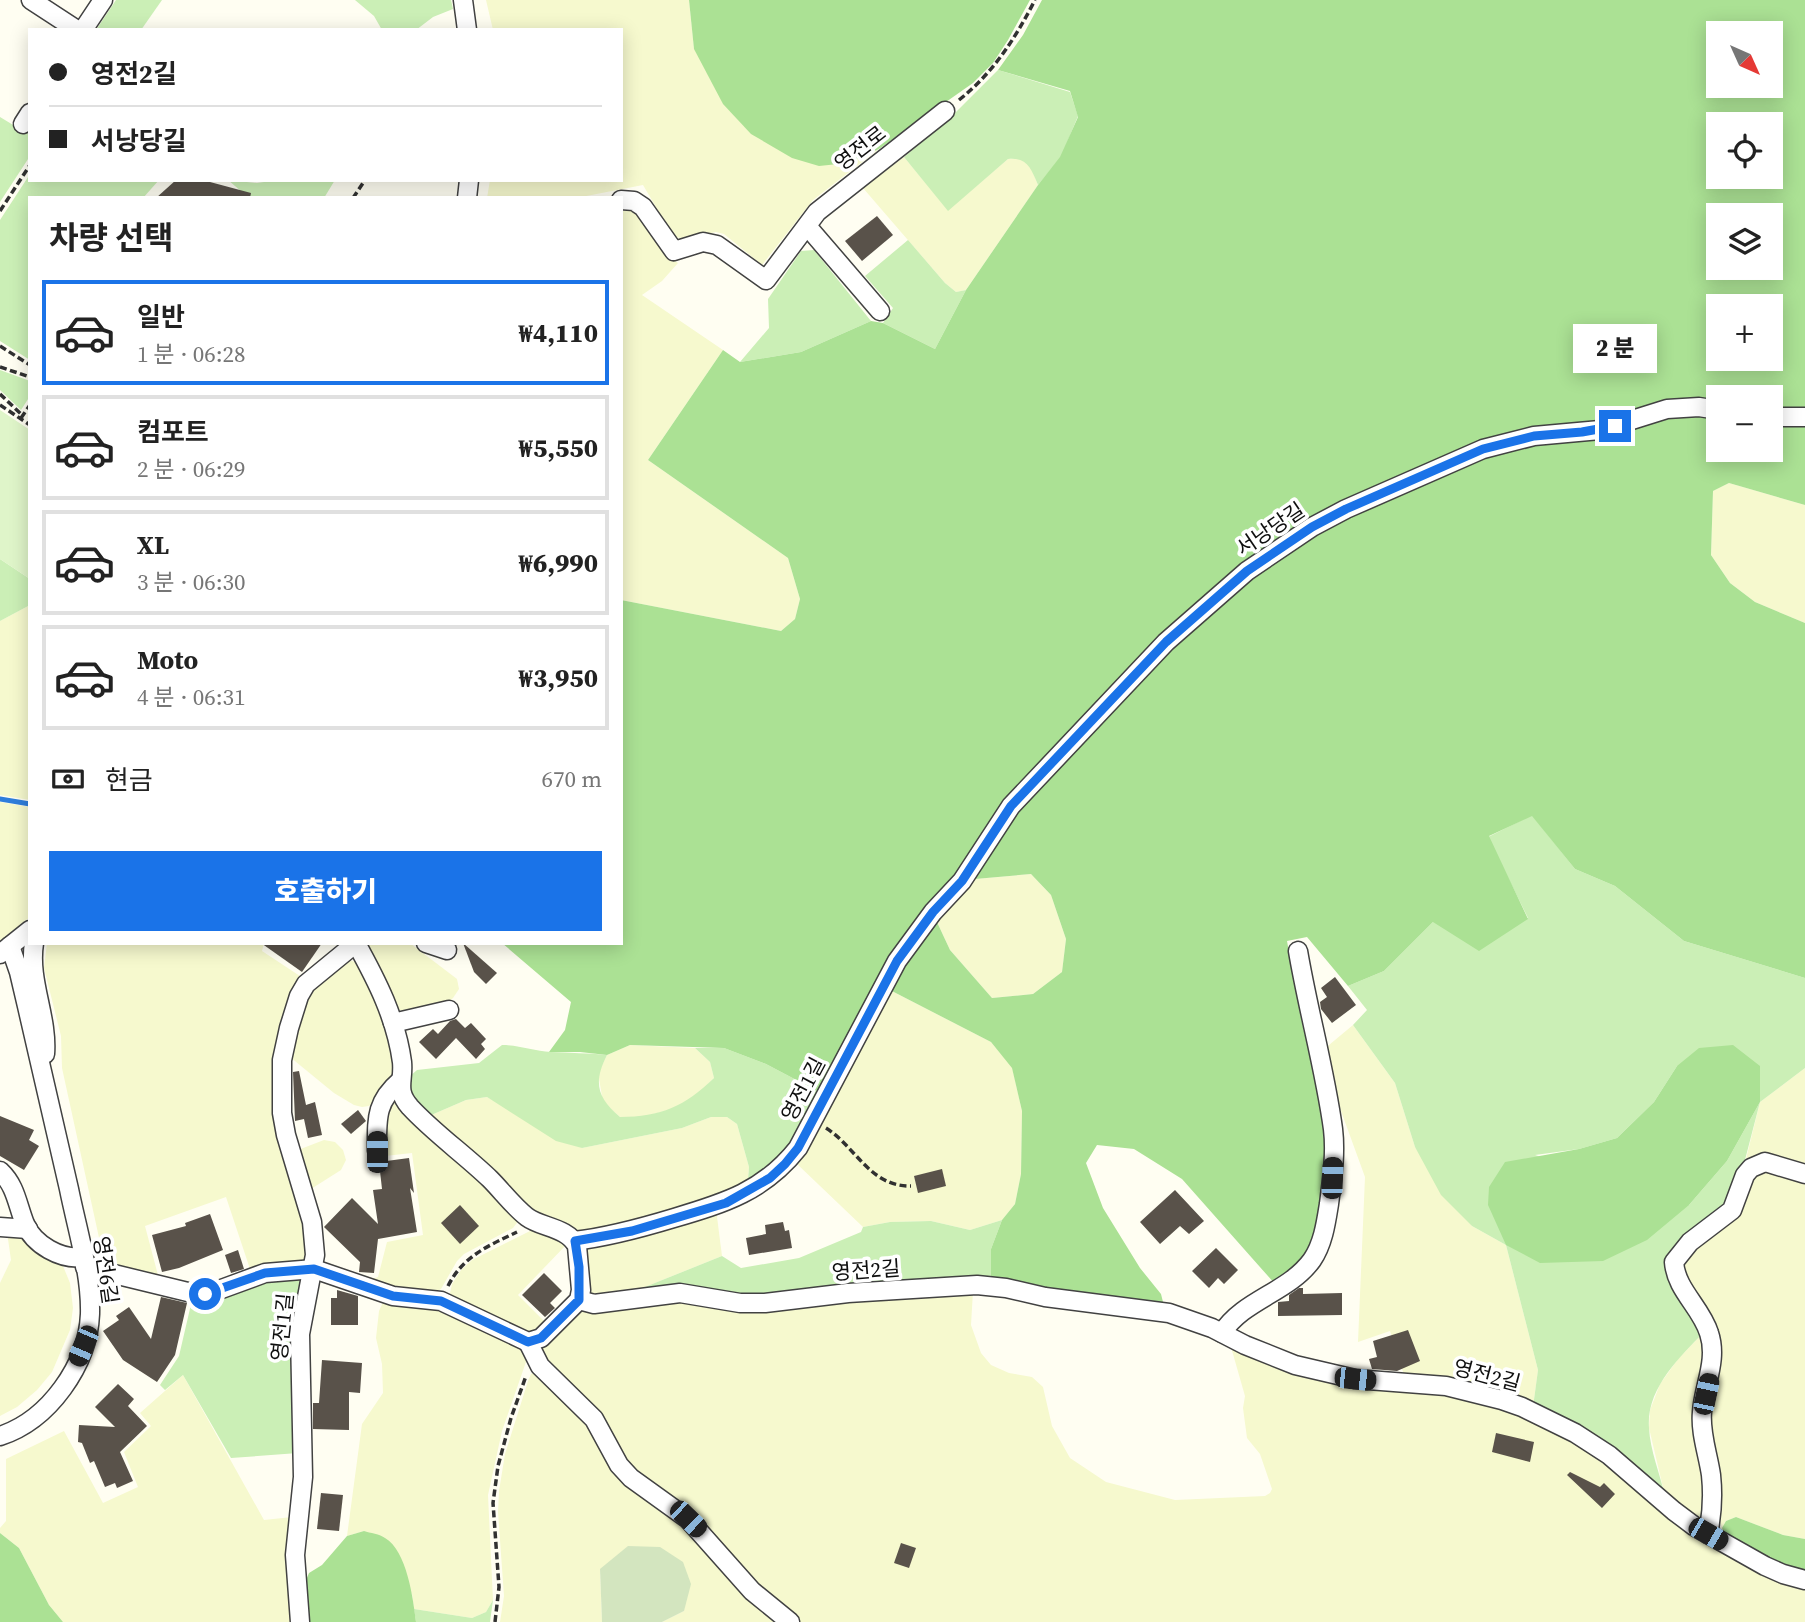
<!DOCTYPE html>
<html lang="ko">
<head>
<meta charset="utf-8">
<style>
	:root { --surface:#fff; --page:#f6f6f6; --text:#222; --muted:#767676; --line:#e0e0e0; --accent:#1a73e8 }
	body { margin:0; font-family:"Source Serif 4","Noto Sans KR",serif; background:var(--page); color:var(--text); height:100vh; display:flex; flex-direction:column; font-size:26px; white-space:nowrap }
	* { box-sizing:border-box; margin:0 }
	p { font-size:23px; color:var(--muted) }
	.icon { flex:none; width:38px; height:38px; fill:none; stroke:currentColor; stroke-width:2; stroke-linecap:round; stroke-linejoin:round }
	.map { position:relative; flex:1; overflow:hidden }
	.panel { position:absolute; left:28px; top:196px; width:595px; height:749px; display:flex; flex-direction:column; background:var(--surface); border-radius:0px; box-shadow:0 4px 18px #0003 }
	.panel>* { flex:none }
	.banner { position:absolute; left:28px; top:28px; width:595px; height:154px; border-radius:0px; box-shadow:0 4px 18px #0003; display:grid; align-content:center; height:154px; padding:0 21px; background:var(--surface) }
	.needle { width:46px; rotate:135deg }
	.controls { position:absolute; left:1706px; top:21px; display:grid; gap:14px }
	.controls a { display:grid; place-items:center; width:77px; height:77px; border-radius:0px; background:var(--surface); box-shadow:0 4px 18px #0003; font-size:35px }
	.end { position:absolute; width:32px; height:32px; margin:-16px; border:9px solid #1a73e8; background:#fff; box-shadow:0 0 0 4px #fff }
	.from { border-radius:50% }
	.bubble { position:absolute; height:49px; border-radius:0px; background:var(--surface); box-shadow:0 4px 18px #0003; font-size:23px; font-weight:800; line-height:49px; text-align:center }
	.car { position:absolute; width:21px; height:42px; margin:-21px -10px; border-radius:9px; box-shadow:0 0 5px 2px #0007; background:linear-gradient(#222 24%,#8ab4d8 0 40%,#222 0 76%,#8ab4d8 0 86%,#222 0) }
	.banner b { display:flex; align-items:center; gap:24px; height:66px; font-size:26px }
	.banner b+b { border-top:2px solid var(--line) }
	.banner i { width:18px; height:18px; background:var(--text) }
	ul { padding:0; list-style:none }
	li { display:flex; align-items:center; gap:21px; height:105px; margin:0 14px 10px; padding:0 7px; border:4px solid var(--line); border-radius:0px }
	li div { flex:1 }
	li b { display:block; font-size:26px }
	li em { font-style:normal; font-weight:800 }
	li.selected { border-color:var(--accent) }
	li>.icon { width:63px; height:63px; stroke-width:1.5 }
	h2 { padding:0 21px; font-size:32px; line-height:84px }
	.pay { display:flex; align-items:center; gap:18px; height:77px; padding:0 21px; font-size:26px }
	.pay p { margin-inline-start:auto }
	.button { display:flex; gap:14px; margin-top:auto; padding:14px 21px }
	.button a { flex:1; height:80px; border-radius:0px; background:var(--accent); color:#fff; font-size:28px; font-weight:800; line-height:80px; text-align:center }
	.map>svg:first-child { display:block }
</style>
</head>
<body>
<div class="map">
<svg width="1805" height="1622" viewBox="0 0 1805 1622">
	<rect width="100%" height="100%" fill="#fffef2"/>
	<g fill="#f6f9ce">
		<polygon points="486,0 689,0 694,49 848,163 879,149 813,200 762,265 724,234 716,232 683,239 673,236 643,185 576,198 487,198 490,180 621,180 621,30 493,30"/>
		<polygon points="904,157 948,210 1008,159 1019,158 1030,165 1038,185 966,290 956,292 945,283 863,188"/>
		<polygon points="621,211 632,211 641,216 671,258 678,263 662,281 642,295 723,350 648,460 788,558 800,599 795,619 781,631 621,600"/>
		<polygon points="1729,483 1805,505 1805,623 1755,602 1730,583 1711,555 1713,491"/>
		<polygon points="30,605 30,800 0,795 0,621"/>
		<polygon points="0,802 30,807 30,917 0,941"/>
		<polygon points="1031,874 1051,895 1066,939 1062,972 1033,994 992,998 950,950 936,920 975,879"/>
		<polygon points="47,943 264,943 262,951 306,980 277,1066 308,1228 306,1261 251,1272 226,1197 145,1226 159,1279 107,1265 103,1256 62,1068 61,1036 44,968"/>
		<polygon points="368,943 411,944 457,979 459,989 453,998 446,1004 412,1013 400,1010 392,1003 366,948"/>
		<polygon points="347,960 356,962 363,968 381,1001 396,1071 376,1101 369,1106 362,1107 354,1105 334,1093 290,1057 306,994"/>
		<polygon points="888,989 991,1042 1012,1067 1022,1111 1021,1174 1015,1204 1002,1220 970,1230 931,1221 890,1222 863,1227 796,1163"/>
		<polygon points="1353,1025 1395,1083 1415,1147 1472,1226 1506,1245 1538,1370 1533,1407 1405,1378 1390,1331 1358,1342 1365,1177 1325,1067 1323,1050"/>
		<polygon points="630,1045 695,1048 710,1062 714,1078 698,1094 673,1109 642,1117 620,1117 603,1102 598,1073 607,1055"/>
		<polygon points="1805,1068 1805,1168 1762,1155 1746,1159 1760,1102"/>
		<polygon points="393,1095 472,1168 519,1220 513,1228 464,1254 457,1261 441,1289 429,1296 366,1281 378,1277 387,1242 423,1235 412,1153 385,1156 383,1113"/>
		<polygon points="487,1097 582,1148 682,1128 711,1117 727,1117 737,1124 749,1167 748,1180 737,1192 590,1234 575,1233 537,1218 429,1116 466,1100"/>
		<polygon points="324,1140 335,1142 343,1150 346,1160 341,1170 311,1189 298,1150"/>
		<polygon points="1769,1169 1805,1179 1805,1539 1783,1535 1736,1517 1726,1521 1722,1528 1717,1514 1706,1412 1717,1370 1681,1279 1683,1254 1758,1170"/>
		<polygon points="716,1209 722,1256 625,1295 590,1296 586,1291 584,1250 588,1245"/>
		<polygon points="536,1228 567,1244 518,1295 549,1326 531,1337 453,1299 450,1293 452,1284 461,1270 472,1260"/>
		<polygon points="7,1232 19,1232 63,1266 70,1283 73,1308 70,1330 52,1372 37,1390 17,1407 0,1416 0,1283 11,1260"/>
		<polygon points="973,1291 971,1325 981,1353 991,1365 1009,1373 1032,1377 1043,1387 1052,1426 1070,1458 1106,1482 1175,1500 1265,1496 1270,1493 1272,1489 1260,1454 1247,1438 1243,1408 1245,1396 1231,1347 1412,1389 1500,1403 1544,1423 1805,1584 1805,1622 800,1622 782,1611 638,1478 551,1373 540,1353 544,1342 570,1317 581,1312 661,1299 837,1299"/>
		<polygon points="384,1300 439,1306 507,1336 527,1352 527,1359 502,1431 488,1495 493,1600 486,1612 472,1618 414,1609 412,1594 364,1531 347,1536 362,1424 383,1393 382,1364 376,1338 379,1311"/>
		<polygon points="1704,1332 1706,1475 1702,1524 1665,1496 1649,1428 1650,1410 1660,1384 1678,1359"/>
		<polygon points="535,1372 540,1373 601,1440 678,1515 775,1622 662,1622 684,1611 600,1569 602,1622 500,1622 504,1596 498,1512 499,1491 505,1454 528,1381 531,1374"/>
		<polygon points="183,1375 264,1520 292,1517 293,1622 63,1622 49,1605 19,1548 0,1533 0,1528 6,1521 6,1459 64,1431 103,1503 138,1487 124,1452 151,1426 140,1413"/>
	</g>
	<g fill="#cbefb6" fill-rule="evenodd">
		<polygon points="116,0 162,0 141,30 96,30"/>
		<polygon points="355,0 451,0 453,9 433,17 416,30 382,30 374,16"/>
		<path d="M998,70L1070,92L1078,116L1061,157L1038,185C1031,168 1027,157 1008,159L948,211L904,157L953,115Z"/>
		<polygon points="0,117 28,134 30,131 30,156 0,202"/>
		<polygon points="30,174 30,180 159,180 143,198 30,198 30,360 0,341 0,220"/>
		<polygon points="228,180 257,183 278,180 335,180 324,198 249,198"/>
		<polygon points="908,240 945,283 956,292 966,290 935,349 883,323 893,308 865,276"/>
		<polygon points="814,250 871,321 801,352 740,362 769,328 768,299 801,251"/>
		<polygon points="0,370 30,381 30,396 21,410 0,390"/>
		<polygon points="0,559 30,579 30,605 0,621"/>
		<path d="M1532,815L1575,869L1615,886L1684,941L1805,978V1068L1760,1102L1739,1183L1724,1211L1674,1252L1665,1269C1671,1289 1692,1313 1704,1332C1679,1358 1646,1389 1649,1428C1650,1450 1660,1474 1665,1496L1533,1407L1538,1370L1506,1245L1472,1226L1441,1195L1415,1147L1395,1083L1353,1025L1367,1010L1348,986L1384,971L1433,922L1528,918L1488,837ZM1677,1066L1760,1102L1727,1161L1689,1205L1535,1155L1579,1149L1617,1138L1654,1102Z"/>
		<path d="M502,1045C519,1045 534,1051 551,1052C570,1053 588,1053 607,1055C593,1083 597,1097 620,1117C661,1117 685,1106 714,1078L710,1062L695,1048H724L766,1064L821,1093L784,1158L737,1192L748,1180L749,1167L737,1124L727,1117H711L682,1128L582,1148L556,1141L487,1097L466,1100L429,1116C417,1104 407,1097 408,1078L417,1070L479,1063Z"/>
		<polygon points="1002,1220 991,1249 991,1280 764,1297 625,1295 722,1256 741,1268 799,1258 861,1232 863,1227 890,1222 931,1221 970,1230"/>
		<polygon points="296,1277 304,1282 298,1453 231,1458 183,1375 165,1390 160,1385 179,1356 192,1300 260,1280"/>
		<polygon points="493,1600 490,1622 416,1622 414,1609 472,1618 486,1612"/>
	</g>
	<g fill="#abe194" fill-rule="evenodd">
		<polygon points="689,0 1030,0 1008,40 993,63 973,83 879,149 848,163 819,166 792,158 751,134 723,104 694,49"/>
		<path d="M1042,0H1805V505L1729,483L1713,491L1711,555L1730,583L1755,602L1805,623V978L1684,941L1615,886L1575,869L1532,816L1489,836L1528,919L1479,951L1433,922L1384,971L1348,986L1307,937L1287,941L1302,1023L1326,1124L1330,1150L1317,1238L1300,1265L1275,1284L1182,1179L1134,1149L1097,1145L1086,1163L1103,1208L1140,1268L1161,1294L1163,1302L1157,1306L991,1280V1249L1002,1220L1015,1204L1021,1174L1022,1111L1012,1068L991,1042L888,989L936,920L950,950L992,998L1033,994L1062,972L1066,939L1051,895L1031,874L975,879L965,870L821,1093L766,1064L724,1048L630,1045L607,1055L580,1052H549L565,1030L571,1002L502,943H621V600L781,631L795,619L800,599L788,558L648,460L723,350L740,362L801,352L871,321L883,323L935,349L966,290L1038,185L1060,157L1078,117L1070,91L998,70L1023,35ZM1718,33H1771V86H1718ZM1718,124H1771V177H1718ZM1718,215H1771V268H1718ZM1718,306H1771V359H1718ZM1718,397H1771V450H1718Z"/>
		<polygon points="1733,1045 1760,1066 1760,1102 1727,1161 1689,1205 1647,1240 1603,1261 1540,1263 1506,1245 1488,1205 1489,1187 1505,1162 1579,1149 1617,1138 1654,1102 1677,1066 1699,1048"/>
		<polygon points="1736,1517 1783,1535 1805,1539 1805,1573 1791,1571 1726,1537 1722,1528 1726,1521"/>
		<path d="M364,1531C370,1533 380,1534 385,1538C407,1551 413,1598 416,1622H307L304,1585L309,1573L322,1565L347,1536Z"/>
		<polygon points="0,1533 19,1548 49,1605 63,1622 0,1622"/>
	</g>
	<polygon fill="#d3e5bf" points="628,1546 660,1547 683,1562 691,1584 684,1611 662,1622 602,1622 600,1569"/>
	<polygon fill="#dff5c9" points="0,410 30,430 30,579 0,559"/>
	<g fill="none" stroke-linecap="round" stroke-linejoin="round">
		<polyline stroke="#2f7edc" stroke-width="5" points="0,799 30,804"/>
	</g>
	<g fill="#59524a">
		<polygon points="176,180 210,182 251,193 250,198 156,198"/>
		<polygon points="877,216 893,235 862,261 845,241"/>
		<polygon points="261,943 322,943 302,972"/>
		<polygon points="463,943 497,973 486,984 474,972"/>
		<polygon points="1335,977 1356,1005 1332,1023 1321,1009 1320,1002 1327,997 1321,988"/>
		<polygon points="456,1019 465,1028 471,1023 486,1039 481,1044 485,1049 476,1059 456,1038 436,1059 419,1042 433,1029 438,1034 450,1021"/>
		<polygon points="299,1071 306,1105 315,1102 322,1135 308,1138 304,1119 295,1121 293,1072"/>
		<polygon points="358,1110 366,1121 351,1134 341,1124"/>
		<polygon points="0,1116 34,1130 29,1140 39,1146 24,1170 0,1156"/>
		<polygon points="409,1158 414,1193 410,1188 417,1232 378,1239 374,1273 359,1272 360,1262 324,1227 352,1198 378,1224 373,1190 382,1189 379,1162"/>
		<polygon points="942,1169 946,1186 918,1193 914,1176"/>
		<polygon points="1175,1190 1204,1221 1189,1234 1180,1226 1160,1244 1140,1222"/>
		<polygon points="460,1205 479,1226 460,1244 441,1223"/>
		<polygon points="210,1214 223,1250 179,1268 162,1272 152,1235 186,1226 185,1223"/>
		<polygon points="783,1222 785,1231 789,1230 792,1248 749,1255 746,1238 766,1234 765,1225"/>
		<polygon points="1216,1248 1238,1270 1224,1284 1218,1278 1209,1288 1192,1271"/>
		<polygon points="238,1250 244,1269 231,1273 225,1255"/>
		<polygon points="544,1273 562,1291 550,1303 555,1308 545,1317 522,1295"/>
		<polygon points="1299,1288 1303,1288 1303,1294 1342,1293 1342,1315 1278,1316 1278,1302 1289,1301 1289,1295"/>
		<polygon points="337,1290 358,1296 358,1325 331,1325 331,1298 337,1298"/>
		<polygon points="161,1297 187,1303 175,1355 157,1382 123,1360 103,1331 119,1320 116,1316 129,1307 151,1339"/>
		<polygon points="1408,1330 1420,1361 1397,1371 1372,1369 1369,1359 1377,1357 1373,1341"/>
		<polygon points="322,1360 362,1363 360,1393 349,1392 349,1430 313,1429 313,1403 319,1403"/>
		<polygon points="118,1384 134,1399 128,1406 147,1426 120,1452 133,1481 117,1488 115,1483 105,1487 94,1461 90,1463 82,1443 78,1442 79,1425 115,1427 95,1407"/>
		<polygon points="1496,1433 1534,1442 1530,1462 1492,1452"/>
		<polygon points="1570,1472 1600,1487 1604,1483 1615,1494 1602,1508 1567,1475"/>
		<polygon points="321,1493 343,1495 339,1531 317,1529"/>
		<polygon points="901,1543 916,1548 909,1568 894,1563"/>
	</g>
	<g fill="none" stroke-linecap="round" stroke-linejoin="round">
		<defs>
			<g id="minor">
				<polyline points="31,0 77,30"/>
				<polyline points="463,0 467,30"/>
				<polyline points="83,30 103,0"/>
				<polyline points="23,124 30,113"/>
				<polyline points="467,198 469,180"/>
				<polyline points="621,200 634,201 643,207 674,251 703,242 717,245 766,280 817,212 945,111"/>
				<polyline points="807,226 880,311"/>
				<polyline points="1771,417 1805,417"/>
				<path d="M34,943C28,981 48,1016 45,1054"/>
				<polyline points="426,943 447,950"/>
				<polyline points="0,954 30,930"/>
				<polyline points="393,1023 449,1010"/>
				<path d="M377,1151C377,1119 375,1102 401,1080"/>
				<path d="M0,1171C16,1186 17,1204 25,1224C34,1245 61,1260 83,1257"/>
				<polyline points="0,1227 28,1229"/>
				<path d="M574,1241C609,1237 641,1228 674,1218C725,1203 764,1191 798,1148L897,961L933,912L962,881L1011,806L1166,642L1247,571L1312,527L1346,509L1483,449L1534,436L1600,430L1667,409L1699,407L1718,410"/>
				<path d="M85,1267L196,1294L216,1291L265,1273L314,1269L393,1296L441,1301L528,1342L541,1338L579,1300L581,1290L577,1246C567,1227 542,1228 527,1217C513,1206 502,1191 490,1179C464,1154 434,1133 410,1107C395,1090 404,1081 402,1062C396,1018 377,981 356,943"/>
				<polyline points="579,1300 594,1304 680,1293 740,1303 765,1303 848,1293 977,1285 1006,1288 1045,1297 1169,1313 1212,1328 1245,1345 1295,1365 1355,1379 1446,1386 1502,1400 1522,1407 1575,1433 1609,1455 1674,1511 1694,1526 1765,1566 1783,1574 1805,1580"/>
				<path d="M1222,1333C1244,1299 1288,1293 1312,1260C1323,1244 1326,1223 1329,1204C1332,1180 1336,1154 1333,1129C1325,1070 1308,1010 1298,951"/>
				<polyline points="528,1342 540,1366 594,1419 619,1465 631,1478 688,1519 752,1591 790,1622"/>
				<path d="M0,1436C49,1420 88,1365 90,1314C91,1273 77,1229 69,1189C52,1116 36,1044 19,972L10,946"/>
				<path d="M1708,1534C1712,1515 1713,1494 1711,1475C1708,1454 1700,1433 1702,1412C1704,1385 1718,1360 1709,1333C1701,1307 1676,1290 1674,1262L1690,1242L1732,1210L1745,1175L1751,1168L1765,1162L1805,1174"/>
				<polyline points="300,1622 295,1555 303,1477 300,1334 315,1255 312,1222 286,1135 282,1113 282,1060 289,1028 299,996 306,984 356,943"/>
			</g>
		</defs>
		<use href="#minor" stroke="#424242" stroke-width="21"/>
		<g stroke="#313131" stroke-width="3.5" stroke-dasharray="7 3.5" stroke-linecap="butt">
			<path d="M959,100C993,73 1015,39 1035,0"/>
			<polyline points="353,198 365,180"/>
			<polyline points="0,211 30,165"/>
			<polyline points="0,346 30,365"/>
			<polyline points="0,367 30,377"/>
			<polyline points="0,394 23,416"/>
			<polyline points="0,405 30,425"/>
			<polyline points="21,418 30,405"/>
			<path d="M826,1128C856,1147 870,1187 911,1186"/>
			<path d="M448,1286C463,1256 488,1246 517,1232"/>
			<polyline points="495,1622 499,1587 493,1503 498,1466 511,1418 526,1376"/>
		</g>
		<use href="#minor" stroke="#fff" stroke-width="18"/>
	</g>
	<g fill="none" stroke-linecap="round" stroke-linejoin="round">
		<polyline stroke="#1a73e8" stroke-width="9" points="205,1294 265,1273 314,1269 393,1296 441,1301 528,1342 541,1338 579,1300 579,1267 575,1241 632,1231 726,1203 770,1178 785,1164 798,1148 897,961 933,912 962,881 1011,806 1166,642 1247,571 1312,527 1346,509 1483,449 1534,436 1582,432 1615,426"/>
	</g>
	<g text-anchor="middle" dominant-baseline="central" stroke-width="7" stroke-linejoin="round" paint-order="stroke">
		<g font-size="21" fill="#0f0f0f" stroke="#fff">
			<text transform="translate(860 148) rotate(-38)">영전로</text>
			<text transform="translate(1270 529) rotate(-34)">서낭당길</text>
			<text transform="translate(803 1089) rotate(-62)">영전1길</text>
			<text transform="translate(106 1270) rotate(82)">영전6길</text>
			<text transform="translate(866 1270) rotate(-4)">영전2길</text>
			<text transform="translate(282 1327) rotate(-84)">영전1길</text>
			<text transform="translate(1487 1375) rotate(15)">영전2길</text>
		</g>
	</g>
</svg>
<div class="controls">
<a><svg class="needle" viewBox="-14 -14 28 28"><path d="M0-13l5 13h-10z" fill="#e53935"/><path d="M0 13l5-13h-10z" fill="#767676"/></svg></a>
<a><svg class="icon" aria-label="locate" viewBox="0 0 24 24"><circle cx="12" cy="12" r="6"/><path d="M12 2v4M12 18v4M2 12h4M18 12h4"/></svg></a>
<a><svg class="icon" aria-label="layers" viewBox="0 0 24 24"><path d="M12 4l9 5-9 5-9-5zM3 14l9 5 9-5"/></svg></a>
<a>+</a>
<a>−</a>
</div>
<i class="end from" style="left:205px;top:1294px"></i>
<i class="end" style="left:1615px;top:426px"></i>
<div class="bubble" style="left:1573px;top:324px;width:84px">2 분</div>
<i class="car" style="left:377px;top:1152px;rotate:0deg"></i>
<i class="car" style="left:1332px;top:1178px;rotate:2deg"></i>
<i class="car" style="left:83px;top:1346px;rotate:203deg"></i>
<i class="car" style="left:1355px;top:1379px;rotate:96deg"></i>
<i class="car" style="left:1706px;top:1394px;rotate:12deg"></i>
<i class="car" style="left:688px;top:1519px;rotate:134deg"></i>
<i class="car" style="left:1708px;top:1534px;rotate:120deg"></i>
<div class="banner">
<b><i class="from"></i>영전2길</b>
<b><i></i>서낭당길</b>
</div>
<section class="panel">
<h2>차량 선택</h2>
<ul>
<li class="selected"><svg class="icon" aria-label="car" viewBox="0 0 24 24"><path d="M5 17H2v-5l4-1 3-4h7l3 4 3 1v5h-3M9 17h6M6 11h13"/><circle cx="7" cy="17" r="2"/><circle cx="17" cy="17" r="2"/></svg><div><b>일반</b><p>1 분 · 06:28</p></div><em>₩4,110</em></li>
<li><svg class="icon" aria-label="car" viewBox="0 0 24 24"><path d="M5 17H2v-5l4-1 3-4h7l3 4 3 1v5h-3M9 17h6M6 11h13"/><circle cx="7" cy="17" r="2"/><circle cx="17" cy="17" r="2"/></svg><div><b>컴포트</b><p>2 분 · 06:29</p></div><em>₩5,550</em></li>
<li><svg class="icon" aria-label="car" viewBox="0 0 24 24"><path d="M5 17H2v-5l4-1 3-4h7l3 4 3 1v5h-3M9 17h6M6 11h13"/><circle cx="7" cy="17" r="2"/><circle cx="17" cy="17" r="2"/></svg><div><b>XL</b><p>3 분 · 06:30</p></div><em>₩6,990</em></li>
<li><svg class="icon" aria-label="car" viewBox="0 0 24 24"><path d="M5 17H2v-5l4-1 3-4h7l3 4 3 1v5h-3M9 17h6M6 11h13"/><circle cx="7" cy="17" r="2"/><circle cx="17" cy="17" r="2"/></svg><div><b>Moto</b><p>4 분 · 06:31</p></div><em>₩3,950</em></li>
</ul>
<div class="pay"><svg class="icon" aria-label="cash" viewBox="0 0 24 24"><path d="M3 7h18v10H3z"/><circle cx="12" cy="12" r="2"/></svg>현금<p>670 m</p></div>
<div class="button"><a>호출하기</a></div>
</section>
</div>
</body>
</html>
